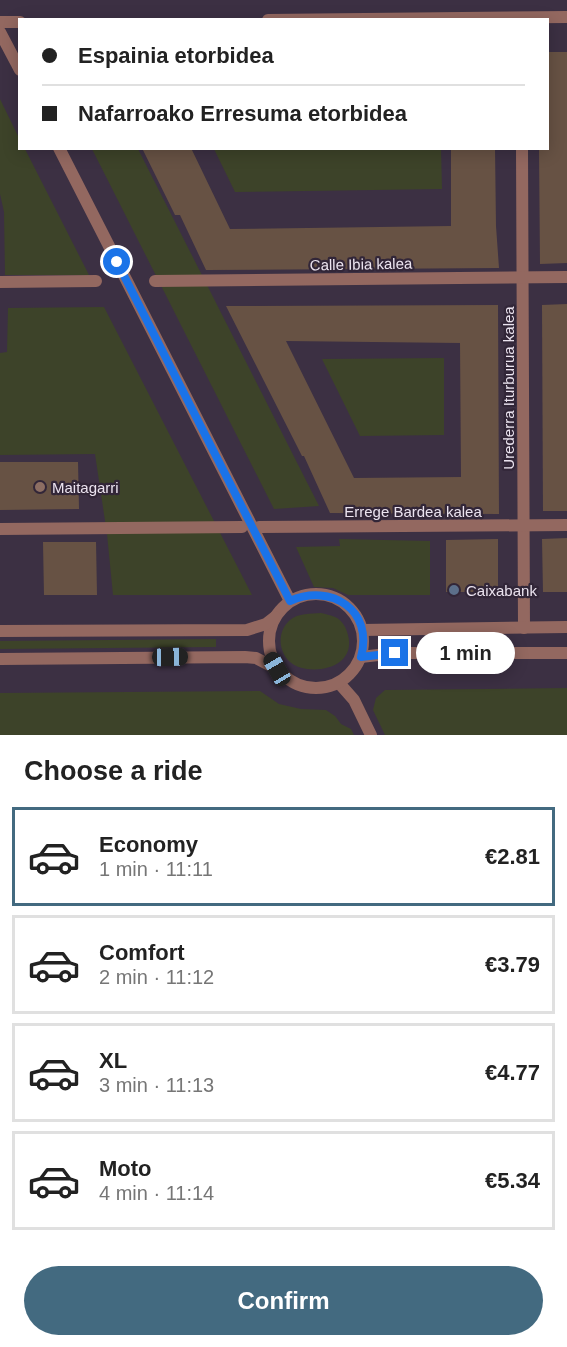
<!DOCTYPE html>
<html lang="en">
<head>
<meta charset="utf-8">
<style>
	:root { --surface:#fff; --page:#f6f6f6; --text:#222; --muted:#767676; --line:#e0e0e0; --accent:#436a80 }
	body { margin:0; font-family:Arial,sans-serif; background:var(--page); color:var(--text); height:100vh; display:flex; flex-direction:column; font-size:22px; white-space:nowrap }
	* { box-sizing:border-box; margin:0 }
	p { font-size:20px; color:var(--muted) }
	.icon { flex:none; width:33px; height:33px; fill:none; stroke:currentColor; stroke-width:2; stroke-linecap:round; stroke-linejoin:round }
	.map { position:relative; height:735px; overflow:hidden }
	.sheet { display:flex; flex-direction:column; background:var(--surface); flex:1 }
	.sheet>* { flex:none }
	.guide { position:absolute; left:18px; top:18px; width:531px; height:132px; border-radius:0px; box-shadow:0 3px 15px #0003; display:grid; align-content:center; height:132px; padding:0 24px; background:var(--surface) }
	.end { position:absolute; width:27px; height:27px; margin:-14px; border:8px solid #1a73e8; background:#fff; box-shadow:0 0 0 3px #fff }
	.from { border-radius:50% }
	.bubble { position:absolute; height:42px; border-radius:21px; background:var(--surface); box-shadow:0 3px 15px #0003; font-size:20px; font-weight:700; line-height:42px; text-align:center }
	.car { position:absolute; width:18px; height:36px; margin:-18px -9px; border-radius:8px; box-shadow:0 0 4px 2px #0007; background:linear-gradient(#222 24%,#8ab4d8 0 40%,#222 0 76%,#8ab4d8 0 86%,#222 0) }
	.guide b { display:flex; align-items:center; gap:21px; height:57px; font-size:22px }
	.guide b+b { border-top:2px solid var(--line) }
	.guide i { width:15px; height:15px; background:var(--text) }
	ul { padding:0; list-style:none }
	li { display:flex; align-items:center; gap:18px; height:99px; margin:0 12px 9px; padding:0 12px; border:3px solid var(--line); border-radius:0px }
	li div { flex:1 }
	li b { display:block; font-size:22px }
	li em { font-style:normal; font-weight:700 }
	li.selected { border-color:var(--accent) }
	li>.icon { width:54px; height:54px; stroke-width:1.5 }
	h2 { padding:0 24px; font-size:27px; line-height:72px }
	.cta { display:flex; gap:12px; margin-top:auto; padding:12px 24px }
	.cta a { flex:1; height:69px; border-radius:36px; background:var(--accent); color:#fff; font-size:24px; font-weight:700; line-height:69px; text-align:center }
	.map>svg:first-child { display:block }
</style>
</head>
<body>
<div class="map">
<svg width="567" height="735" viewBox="0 0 567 735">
	<rect width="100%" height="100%" fill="#3c3043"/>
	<g fill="#3d4329">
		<polygon points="0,99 19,138 20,148 25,149 89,275 5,275 4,212 0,194"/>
		<polygon points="92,149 138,149 319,506 274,509"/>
		<polygon points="214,149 441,149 442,189 235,192"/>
		<polygon points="104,307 252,595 113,595 107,534 95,454 0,455 0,353 7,352 8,308"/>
		<polygon points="444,358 444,435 360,436 322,359"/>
		<polygon points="339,539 430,541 430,595 348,595 333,588 314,587 296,547 340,546"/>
		<path d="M321,613C325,614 331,615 335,617C342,620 346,627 348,635C355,661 329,672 307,669C300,668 295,666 290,662C278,651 277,631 290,620C298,613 311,614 321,613Z"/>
		<polygon points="216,639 216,647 0,649 0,641"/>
		<polygon points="567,688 567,735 385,735 373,710 376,698 385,690"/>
		<polygon points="260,691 279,704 301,709 326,710 335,716 341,724 351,729 354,735 0,735 0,693"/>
	</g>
	<g fill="#675244" fill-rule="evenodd">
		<polygon points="548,52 567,52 567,263 540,264 539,148 548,148"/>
		<polygon points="142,148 191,148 230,229 451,226 451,148 495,148 496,226 499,268 206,270 180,215 175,215"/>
		<polygon points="567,304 567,511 543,511 542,305"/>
		<path d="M498,305L499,514L330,513L304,456H302L226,306ZM286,341L460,343L461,477L354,478Z"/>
		<polygon points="0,462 78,462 79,509 0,510"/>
		<polygon points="567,538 567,592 543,592 542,539"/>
		<polygon points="498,539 498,592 446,592 446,540"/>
		<polygon points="43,542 96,542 97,595 44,595"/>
	</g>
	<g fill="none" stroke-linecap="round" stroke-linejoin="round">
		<g stroke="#936860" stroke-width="12">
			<polyline points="522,148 524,628"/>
			<polyline points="155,281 567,277"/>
			<polyline points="0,282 96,281"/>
			<polyline points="259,527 567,525"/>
			<polyline points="0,529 242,527"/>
		</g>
		<g stroke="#936860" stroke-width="12">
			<polyline points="268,20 567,17"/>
			<polyline points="0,22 20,22"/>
			<polyline points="0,32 20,70"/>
			<polyline points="59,148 290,601"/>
			<polyline points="339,683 354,700 371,735"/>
		</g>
		<g stroke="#936860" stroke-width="12">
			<circle cx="316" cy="641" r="47"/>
			<polyline points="362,630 567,627"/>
			<polyline points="0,631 247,630 266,624 275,617"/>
			<polyline points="361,657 395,653 567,653"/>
			<polyline points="0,659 245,657 256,658 275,668"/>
		</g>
	</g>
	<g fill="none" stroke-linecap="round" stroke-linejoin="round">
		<path stroke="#1a73e8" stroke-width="8" d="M117,262L290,601C331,583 374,610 361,657L395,653"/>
	</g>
	<circle fill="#8d6e63" stroke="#322638" stroke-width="2" cx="40" cy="487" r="6"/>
	<circle fill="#5c6f8a" stroke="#322638" stroke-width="2" cx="454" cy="590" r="6"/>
	<g text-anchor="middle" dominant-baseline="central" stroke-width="4.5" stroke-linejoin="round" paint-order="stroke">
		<g font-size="15" fill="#ebe3ef" stroke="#322638">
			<text transform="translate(361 264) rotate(-1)">Calle Ibia kalea</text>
			<text transform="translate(508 388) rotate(-90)">Urederra Iturburua kalea</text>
			<text x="413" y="511">Errege Bardea kalea</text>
		</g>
		<g font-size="15" fill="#ebe3ef" stroke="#322638" text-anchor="start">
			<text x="52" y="487">Maitagarri</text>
			<text x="466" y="590">Caixabank</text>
		</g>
	</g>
</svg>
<i class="end from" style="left:117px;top:262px"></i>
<i class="end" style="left:395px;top:653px"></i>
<div class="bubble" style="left:416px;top:632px;width:99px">1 min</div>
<i class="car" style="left:170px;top:657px;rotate:89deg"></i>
<i class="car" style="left:277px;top:669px;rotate:330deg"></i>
<div class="guide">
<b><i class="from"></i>Espainia etorbidea</b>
<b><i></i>Nafarroako Erresuma etorbidea</b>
</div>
</div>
<section class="sheet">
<h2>Choose a ride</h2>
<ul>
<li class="selected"><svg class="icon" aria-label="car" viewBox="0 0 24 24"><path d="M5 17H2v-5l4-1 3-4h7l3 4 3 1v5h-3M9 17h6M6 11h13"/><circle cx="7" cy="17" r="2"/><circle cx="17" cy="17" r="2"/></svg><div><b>Economy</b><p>1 min · 11:11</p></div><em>€2.81</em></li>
<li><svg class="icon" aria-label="car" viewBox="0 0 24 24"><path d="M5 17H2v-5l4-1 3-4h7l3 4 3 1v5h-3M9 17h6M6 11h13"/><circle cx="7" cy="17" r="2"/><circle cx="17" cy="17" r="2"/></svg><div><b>Comfort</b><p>2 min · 11:12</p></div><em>€3.79</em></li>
<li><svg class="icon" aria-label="car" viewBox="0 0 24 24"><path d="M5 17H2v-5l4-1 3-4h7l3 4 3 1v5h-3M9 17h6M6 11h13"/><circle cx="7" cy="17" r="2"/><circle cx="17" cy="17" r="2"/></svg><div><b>XL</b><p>3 min · 11:13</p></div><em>€4.77</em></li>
<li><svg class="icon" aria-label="car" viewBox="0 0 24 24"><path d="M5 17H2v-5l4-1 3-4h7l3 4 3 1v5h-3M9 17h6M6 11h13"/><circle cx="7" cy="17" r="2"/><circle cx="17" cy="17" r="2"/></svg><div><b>Moto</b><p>4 min · 11:14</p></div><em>€5.34</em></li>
</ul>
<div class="cta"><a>Confirm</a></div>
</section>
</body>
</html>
